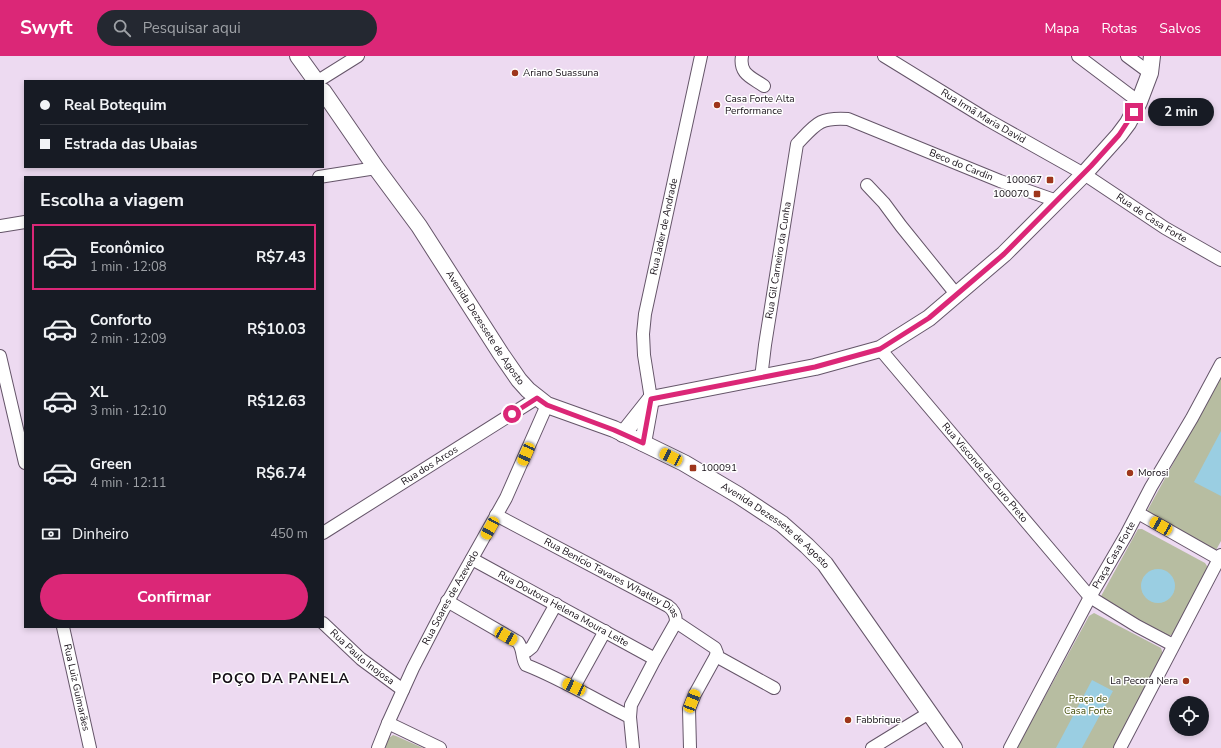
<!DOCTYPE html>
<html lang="pt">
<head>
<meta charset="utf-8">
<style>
	:root { --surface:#171b24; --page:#242831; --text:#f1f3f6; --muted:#9ea1a6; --line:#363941; --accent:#db2777 }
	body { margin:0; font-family:"Nunito Sans",sans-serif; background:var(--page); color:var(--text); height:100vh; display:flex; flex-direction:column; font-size:15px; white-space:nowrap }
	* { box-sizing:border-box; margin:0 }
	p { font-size:13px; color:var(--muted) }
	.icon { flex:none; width:22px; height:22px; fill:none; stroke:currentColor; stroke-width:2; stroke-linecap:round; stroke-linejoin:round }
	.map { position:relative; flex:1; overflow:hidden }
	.side { position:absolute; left:24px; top:120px; width:300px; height:452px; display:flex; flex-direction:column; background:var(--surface); border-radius:0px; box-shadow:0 2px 6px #0003 }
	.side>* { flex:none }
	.banner { position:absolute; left:24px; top:24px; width:300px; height:88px; border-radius:0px; box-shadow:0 2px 6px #0003; display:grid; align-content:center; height:88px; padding:0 16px; background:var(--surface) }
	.controls { position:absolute; left:1169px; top:640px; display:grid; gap:8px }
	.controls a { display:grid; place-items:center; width:40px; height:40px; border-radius:50%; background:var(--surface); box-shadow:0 2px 6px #0003; font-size:20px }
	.end { position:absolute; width:18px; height:18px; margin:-9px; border:5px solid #db2777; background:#fff; box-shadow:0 0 0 2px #fff }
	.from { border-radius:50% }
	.bubble { position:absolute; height:28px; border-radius:14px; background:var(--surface); box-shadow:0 2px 6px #0003; font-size:13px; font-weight:700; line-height:28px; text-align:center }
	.car { position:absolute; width:12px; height:24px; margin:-12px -6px; border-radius:5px; box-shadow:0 0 3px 1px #0007; background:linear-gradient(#f5c518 24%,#345 0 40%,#f5c518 0 76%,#345 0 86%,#f5c518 0) }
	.banner b { display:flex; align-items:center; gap:14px; height:38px; font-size:15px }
	.banner b+b { border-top:1px solid var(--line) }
	.banner i { width:10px; height:10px; background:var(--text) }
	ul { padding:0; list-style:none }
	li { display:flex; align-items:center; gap:12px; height:66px; margin:0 8px 6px; padding:0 8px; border:2px solid transparent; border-radius:0px }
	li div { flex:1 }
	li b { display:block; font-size:15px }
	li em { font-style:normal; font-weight:700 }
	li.selected { border-color:var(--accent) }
	li>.icon { width:36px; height:36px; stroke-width:1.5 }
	h2 { padding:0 16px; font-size:18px; line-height:48px }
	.pay { display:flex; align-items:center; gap:10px; height:44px; padding:0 16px; font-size:15px }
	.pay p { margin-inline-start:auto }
	.cta { display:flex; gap:8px; margin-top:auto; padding:8px 16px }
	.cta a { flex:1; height:46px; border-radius:24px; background:var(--accent); color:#fff; font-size:16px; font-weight:700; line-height:46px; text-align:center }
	header { display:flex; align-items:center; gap:24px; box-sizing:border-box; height:56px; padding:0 20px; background:var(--accent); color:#fff }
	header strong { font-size:19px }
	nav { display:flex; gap:22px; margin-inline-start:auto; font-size:14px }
	.search { width:280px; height:36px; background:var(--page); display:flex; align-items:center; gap:10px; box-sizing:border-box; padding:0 14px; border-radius:22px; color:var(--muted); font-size:15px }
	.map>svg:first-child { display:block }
</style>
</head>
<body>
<header>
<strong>Swyft</strong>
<div class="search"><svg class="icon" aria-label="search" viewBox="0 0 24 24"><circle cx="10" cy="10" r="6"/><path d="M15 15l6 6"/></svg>Pesquisar aqui</div>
<nav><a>Mapa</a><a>Rotas</a><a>Salvos</a></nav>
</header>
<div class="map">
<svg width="1221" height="692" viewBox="0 0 1221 692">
	<rect width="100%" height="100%" fill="#eddaf1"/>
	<g fill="#b7bda1">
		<polygon points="1221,320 1221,485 1215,496 1146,457"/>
		<polygon points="1138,473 1142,473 1205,507 1207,510 1207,512 1173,578 1169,580 1166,580 1100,542"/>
		<polygon points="1094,557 1161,592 1162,595 1162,598 1113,692 1017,692 1089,560"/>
		<polygon points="393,679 396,680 423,692 385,692 389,682"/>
	</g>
	<g fill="#9acee2">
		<polygon points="1221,375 1221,440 1194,426"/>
		<circle cx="1158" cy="530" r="17"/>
		<polygon points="1092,624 1113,635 1082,692 1056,692"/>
	</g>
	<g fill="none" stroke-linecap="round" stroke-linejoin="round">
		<defs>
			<g id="minor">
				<path d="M742,0C739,18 751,21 764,30"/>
				<path id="s1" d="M884,0L988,64L1084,118L1165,172L1221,204"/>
				<polyline points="1078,0 1139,46"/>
				<polyline points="1127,0 1150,17"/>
				<polyline points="318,25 358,0"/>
				<polyline points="319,121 376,112"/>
				<polyline points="867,129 884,147 901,170 956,238"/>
				<polyline points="0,170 25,166"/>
				<path id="s2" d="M880,293L1090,541L1137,570L1173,589"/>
				<polyline points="0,300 25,407"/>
				<path id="s3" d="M761,322L765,289L797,88C816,68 819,61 848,63L1000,125L1057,145"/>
				<path id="s4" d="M651,343L644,299L643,278L645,258L701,0"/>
				<polyline points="1138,457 1219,503"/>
				<path id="s5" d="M496,459L668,550C674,554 676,559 676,566L715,592L717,597L716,600L774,632"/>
				<path id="s6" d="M323,477L537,342"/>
				<path id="s7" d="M472,503L655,603"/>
				<path d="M447,545L518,586C524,594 521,601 526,609C562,623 595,644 630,661L633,692"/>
				<path id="s8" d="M323,567L361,603L403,634"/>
				<path id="s9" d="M63,571L90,692"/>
				<polyline points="523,597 527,595 532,591 556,548"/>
				<polyline points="574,631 605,575"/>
				<polyline points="630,661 631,649 655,603 676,566"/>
				<polyline points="388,667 440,692"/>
				<path id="s10" d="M378,692L388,667L413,612L443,554L506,442L547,349"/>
				<polyline points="690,692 689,653 695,638 716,600"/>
				<polyline points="872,692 929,657"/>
				<path id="s11" d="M1010,692L1090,541L1126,479L1151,431L1192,362L1221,308"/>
				<polyline points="1120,692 1221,499"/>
			</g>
			<g id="major">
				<polyline points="298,0 316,25"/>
				<path id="s12" d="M323,35L376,112L419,170L501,298L519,324L528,334L547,349L614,373L684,407L738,439L782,468L807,490L825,508L954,692"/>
				<polyline points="651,343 815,311 880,293 929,262 1004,198 1084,118 1119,79 1128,67 1139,46 1150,17 1152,0"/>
				<polyline points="623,378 650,344"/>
				<polyline points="643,387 651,343"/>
			</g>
		</defs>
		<use href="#minor" stroke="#655569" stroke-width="14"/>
		<use href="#major" stroke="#655569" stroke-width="18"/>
		<use href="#minor" stroke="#fff" stroke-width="12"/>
		<use href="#major" stroke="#fff" stroke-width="16"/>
	</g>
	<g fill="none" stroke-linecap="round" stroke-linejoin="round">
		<polyline stroke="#db2777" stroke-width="5" points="512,358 537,342 547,349 614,374 643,387 651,343 815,311 880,293 929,262 1004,198 1091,110 1119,79 1134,56"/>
	</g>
	<g fill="#9e361b" stroke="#fff" stroke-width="1.5">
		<circle cx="515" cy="17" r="4"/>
		<circle cx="717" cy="49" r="4"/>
		<rect x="1046" y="120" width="8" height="8" rx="2"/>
		<rect x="1033" y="134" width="8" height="8" rx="2"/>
		<rect x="689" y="408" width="8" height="8" rx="2"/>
		<circle cx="1130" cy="417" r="4"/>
		<circle cx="1186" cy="625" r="4"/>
		<circle cx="848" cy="664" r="4"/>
	</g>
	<g text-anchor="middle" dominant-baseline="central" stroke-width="3" stroke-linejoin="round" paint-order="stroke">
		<g font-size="10" fill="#150e16" stroke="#fff" text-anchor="start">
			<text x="523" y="17">Ariano Suassuna</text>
			<text x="725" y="43">Casa Forte Alta<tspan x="725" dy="12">Performance</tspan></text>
			<text x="1042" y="124" text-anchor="end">100067</text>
			<text x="1029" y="138" text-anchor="end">100070</text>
			<text x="701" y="412">100091</text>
			<text x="1138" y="417">Morosi</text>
			<text x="1178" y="625" text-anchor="end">La Pecora Nera</text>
			<text x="856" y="664">Fabbrique</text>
		</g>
		<g font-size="10" fill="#150e16" stroke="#fff">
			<text stroke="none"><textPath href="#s1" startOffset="116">Rua Irmã Maria David</textPath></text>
			<text stroke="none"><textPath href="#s3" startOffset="419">Beco do Cardin</textPath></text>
			<text stroke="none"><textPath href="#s1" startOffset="313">Rua de Casa Forte</textPath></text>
			<text stroke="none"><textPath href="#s4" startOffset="175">Rua Jader de Andrade</textPath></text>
			<text stroke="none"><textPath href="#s3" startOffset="119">Rua Gil Carneiro da Cunha</textPath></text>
			<text stroke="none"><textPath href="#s12" startOffset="287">Avenida Dezessete de Agosto</textPath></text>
			<text stroke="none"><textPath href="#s6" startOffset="126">Rua dos Arcos</textPath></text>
			<text stroke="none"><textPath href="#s2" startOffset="162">Rua Visconde de Ouro Preto</textPath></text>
			<text stroke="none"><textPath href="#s12" startOffset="647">Avenida Dezessete de Agosto</textPath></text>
			<text stroke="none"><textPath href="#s11" startOffset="219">Praça Casa Forte</textPath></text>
			<text stroke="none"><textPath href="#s5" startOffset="132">Rua Benício Tavares Whatley Dias</textPath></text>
			<text stroke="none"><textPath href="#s10" startOffset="167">Rua Soares de Azevedo</textPath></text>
			<text stroke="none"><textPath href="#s7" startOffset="104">Rua Doutora Helena Moura Leite</textPath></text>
			<text stroke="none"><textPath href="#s8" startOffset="52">Rua Paulo Inojosa</textPath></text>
			<text stroke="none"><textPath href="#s9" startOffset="62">Rua Luiz Guimarães</textPath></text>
		</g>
		<g font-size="10" fill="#3f4900" stroke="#fff">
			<text x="1088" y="643">Praça de<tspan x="1088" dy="12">Casa Forte</tspan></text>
		</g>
		<g font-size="14" font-weight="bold" letter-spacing="1" fill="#150e16" stroke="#fff">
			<text x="281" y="622">POÇO DA PANELA</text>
		</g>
	</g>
</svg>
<div class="controls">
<a><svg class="icon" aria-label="locate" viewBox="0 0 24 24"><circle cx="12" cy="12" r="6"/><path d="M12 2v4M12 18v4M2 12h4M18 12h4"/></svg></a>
</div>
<i class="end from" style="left:512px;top:358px"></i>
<i class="end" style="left:1134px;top:56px"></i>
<div class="bubble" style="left:1148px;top:42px;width:66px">2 min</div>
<i class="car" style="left:526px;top:398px;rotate:204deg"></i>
<i class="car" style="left:671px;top:401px;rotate:296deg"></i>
<i class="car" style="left:1161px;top:470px;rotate:300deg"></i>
<i class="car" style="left:490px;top:472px;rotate:209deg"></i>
<i class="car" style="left:506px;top:580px;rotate:120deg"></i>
<i class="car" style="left:574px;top:631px;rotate:295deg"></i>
<i class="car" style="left:692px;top:645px;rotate:21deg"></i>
<div class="banner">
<b><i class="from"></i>Real Botequim</b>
<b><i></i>Estrada das Ubaias</b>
</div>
<section class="side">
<h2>Escolha a viagem</h2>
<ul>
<li class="selected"><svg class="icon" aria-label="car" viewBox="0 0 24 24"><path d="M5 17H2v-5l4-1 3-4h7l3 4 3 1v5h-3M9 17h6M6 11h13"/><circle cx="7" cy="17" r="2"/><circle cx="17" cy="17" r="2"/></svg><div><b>Econômico</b><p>1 min · 12:08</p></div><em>R$7.43</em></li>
<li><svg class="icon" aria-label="car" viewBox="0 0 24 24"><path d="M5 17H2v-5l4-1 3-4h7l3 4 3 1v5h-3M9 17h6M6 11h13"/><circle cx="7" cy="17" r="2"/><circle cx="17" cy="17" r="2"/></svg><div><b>Conforto</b><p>2 min · 12:09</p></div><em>R$10.03</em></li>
<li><svg class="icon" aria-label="car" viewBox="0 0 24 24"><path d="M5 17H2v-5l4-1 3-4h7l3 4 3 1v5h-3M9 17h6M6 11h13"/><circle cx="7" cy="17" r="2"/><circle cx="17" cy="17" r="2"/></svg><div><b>XL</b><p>3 min · 12:10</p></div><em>R$12.63</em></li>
<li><svg class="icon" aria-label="car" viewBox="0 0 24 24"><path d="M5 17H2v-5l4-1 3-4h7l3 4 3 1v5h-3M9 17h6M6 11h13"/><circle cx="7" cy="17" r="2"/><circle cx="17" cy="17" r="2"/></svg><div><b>Green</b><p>4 min · 12:11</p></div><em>R$6.74</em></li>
</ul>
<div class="pay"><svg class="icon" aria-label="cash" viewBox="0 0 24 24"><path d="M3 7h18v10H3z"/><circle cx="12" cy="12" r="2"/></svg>Dinheiro<p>450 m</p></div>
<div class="cta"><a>Confirmar</a></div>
</section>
</div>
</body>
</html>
